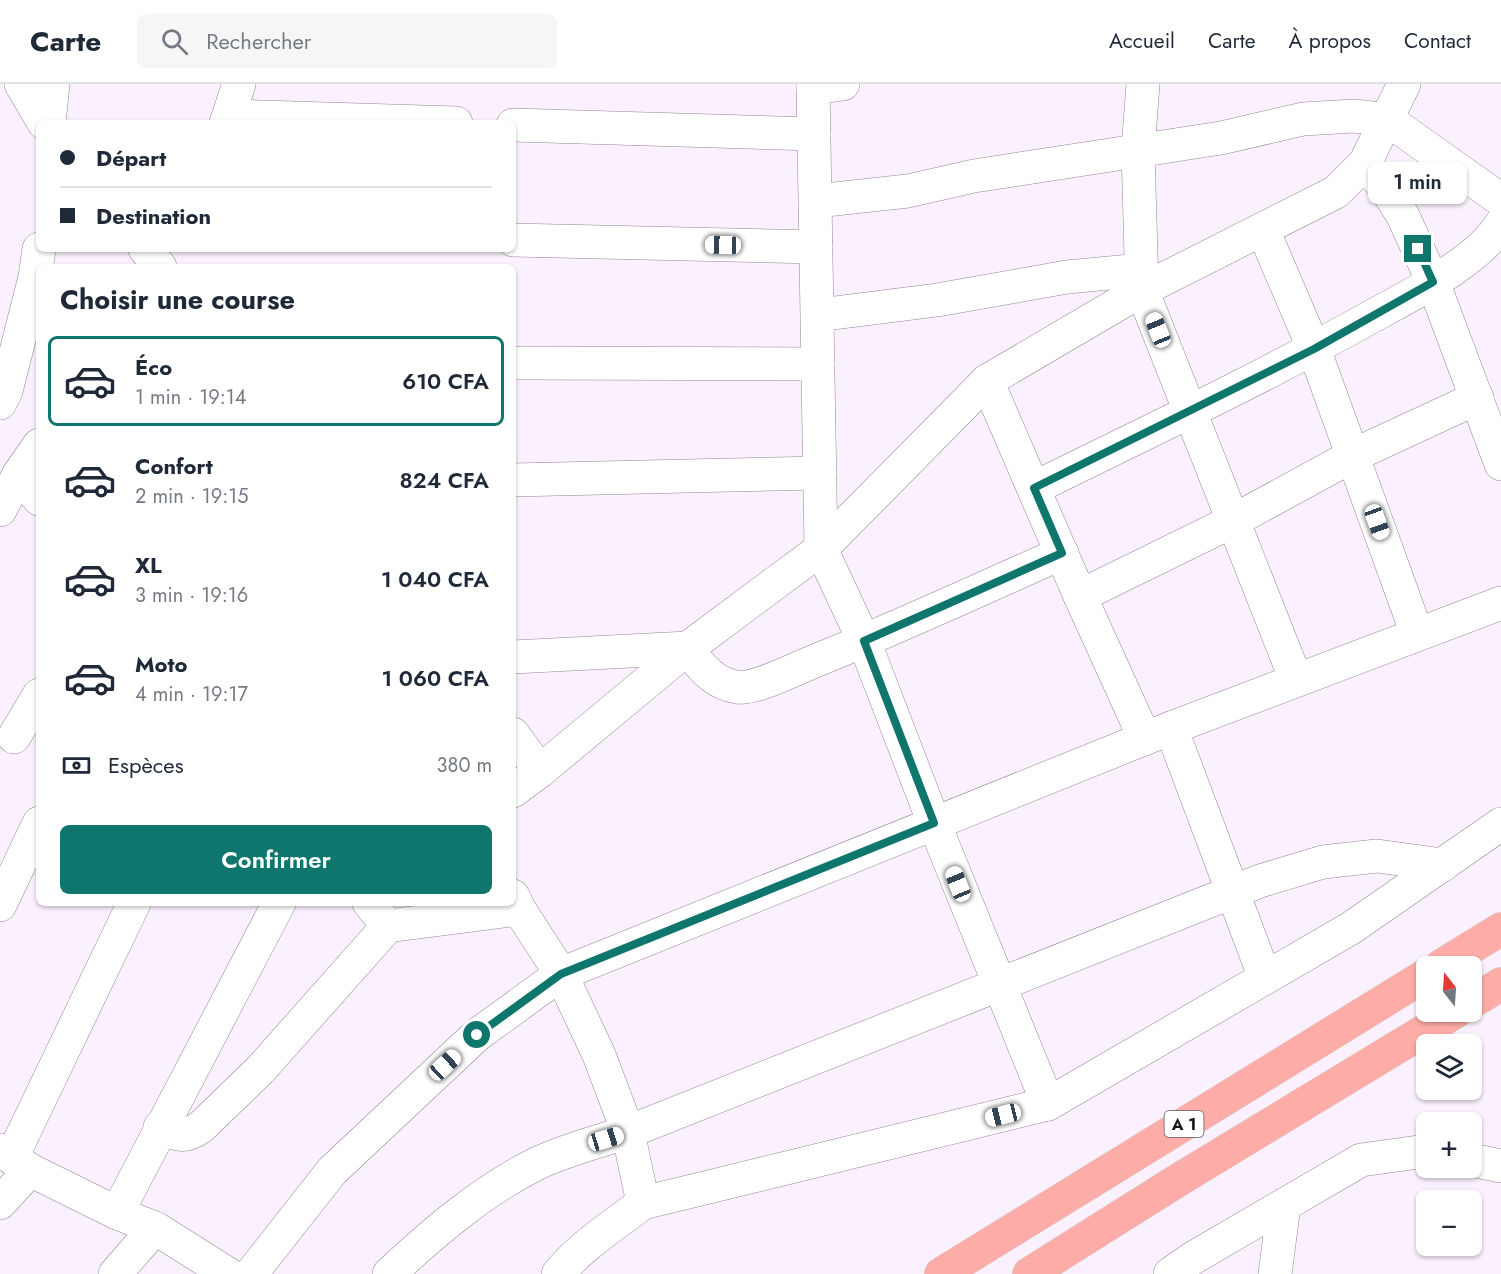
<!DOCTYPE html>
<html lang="fr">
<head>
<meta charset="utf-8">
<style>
	:root { --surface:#fff; --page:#f6f6f7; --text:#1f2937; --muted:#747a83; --line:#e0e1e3; --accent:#0f766e }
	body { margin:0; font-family:Jost,sans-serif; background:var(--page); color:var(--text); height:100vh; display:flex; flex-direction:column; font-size:22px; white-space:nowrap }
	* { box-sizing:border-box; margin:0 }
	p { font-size:20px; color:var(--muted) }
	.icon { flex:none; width:33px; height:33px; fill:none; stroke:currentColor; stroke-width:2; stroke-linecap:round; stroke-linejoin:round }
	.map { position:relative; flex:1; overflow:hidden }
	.drawer { position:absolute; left:36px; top:180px; width:480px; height:642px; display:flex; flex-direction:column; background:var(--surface); border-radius:9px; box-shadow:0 2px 4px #0004 }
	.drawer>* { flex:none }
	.top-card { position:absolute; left:36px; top:36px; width:480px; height:132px; border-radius:9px; box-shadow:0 2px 4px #0004; display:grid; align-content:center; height:132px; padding:0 24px; background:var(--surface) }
	.needle { width:39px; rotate:343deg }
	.fabs { position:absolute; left:1416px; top:872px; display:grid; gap:12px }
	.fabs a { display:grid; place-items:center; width:66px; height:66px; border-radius:9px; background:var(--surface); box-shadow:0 2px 4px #0004; font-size:30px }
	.end { position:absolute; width:27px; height:27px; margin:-14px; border:8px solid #0f766e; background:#fff; box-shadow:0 0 0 3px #fff }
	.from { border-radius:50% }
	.bubble { position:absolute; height:42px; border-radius:9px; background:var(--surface); box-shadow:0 2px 4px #0004; font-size:20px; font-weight:600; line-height:42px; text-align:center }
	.car { position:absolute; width:18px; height:36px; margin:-18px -9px; border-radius:8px; box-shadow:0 0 4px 2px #0007; background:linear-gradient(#fff 24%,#345 0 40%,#fff 0 76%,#345 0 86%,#fff 0) }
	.top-card b { display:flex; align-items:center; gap:21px; height:57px; font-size:22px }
	.top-card b+b { border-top:2px solid var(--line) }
	.top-card i { width:15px; height:15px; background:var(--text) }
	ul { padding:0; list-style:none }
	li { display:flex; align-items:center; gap:18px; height:90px; margin:0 12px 9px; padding:0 12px; border:3px solid transparent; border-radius:9px }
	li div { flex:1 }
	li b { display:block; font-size:22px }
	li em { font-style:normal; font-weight:600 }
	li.on { border-color:var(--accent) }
	li>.icon { width:54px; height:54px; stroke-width:1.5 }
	h2 { padding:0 24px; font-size:27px; line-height:72px }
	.pay { display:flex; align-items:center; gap:15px; height:66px; padding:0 24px; font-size:22px }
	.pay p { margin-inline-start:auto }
	.action { display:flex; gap:12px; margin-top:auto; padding:12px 24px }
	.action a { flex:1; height:69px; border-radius:9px; background:var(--accent); color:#fff; font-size:24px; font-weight:600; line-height:69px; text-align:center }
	header { display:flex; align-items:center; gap:36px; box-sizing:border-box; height:84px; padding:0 30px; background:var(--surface); border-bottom:2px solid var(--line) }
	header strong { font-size:28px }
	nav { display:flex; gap:33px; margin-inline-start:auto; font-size:21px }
	.search { width:420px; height:54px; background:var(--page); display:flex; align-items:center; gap:15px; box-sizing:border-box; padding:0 21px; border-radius:9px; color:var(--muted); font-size:22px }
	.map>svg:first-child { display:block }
</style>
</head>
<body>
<header>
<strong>Carte</strong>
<div class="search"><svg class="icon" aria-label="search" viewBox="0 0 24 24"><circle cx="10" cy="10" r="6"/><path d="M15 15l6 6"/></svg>Rechercher</div>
<nav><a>Accueil</a><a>Carte</a><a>À propos</a><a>Contact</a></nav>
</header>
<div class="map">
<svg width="1501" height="1190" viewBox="0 0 1501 1190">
	<rect width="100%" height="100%" fill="#fbf0fd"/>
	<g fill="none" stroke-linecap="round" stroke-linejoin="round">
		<defs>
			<g id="minor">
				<polyline points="21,0 44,39"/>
				<polyline points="813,0 821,465 864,557 934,739 1048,1020"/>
				<polyline points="1143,0 1138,66 1142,206 1296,596"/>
				<polyline points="813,4 843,0"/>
				<polyline points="229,32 456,39"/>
				<polyline points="49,39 53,0"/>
				<polyline points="226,39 239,0"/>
				<polyline points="513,41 814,50"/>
				<polyline points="1365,79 1388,108 1403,132 1433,198 1501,380"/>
				<polyline points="816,117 908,107 974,92 1221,54 1303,35 1354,32 1388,36 1501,116"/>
				<polyline points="1263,146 1314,265 1417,550"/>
				<polyline points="513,156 816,163"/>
				<polyline points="145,165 160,183"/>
				<polyline points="818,231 937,216 1067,193 1141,186"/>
				<polyline points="513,279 818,280"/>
				<polyline points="987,297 1080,512 1145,655"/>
				<polyline points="0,319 6,307 35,193 39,165"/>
				<polyline points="19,390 39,415"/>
				<polyline points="513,396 820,389"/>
				<path d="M1034,404C1146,349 1260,295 1369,234C1409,212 1478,178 1501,140"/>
				<polyline points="0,426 19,390 39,361"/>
				<polyline points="1080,512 1233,437 1354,371 1477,314"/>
				<path d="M513,573L688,564C699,582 715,600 737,603C754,606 793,586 810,579C895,545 979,506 1062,469"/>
				<polyline points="1171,644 1265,894"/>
				<polyline points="513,650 540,687"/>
				<polyline points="14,653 39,611"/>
				<polyline points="513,707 540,687 688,564 821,465 987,297 1142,206 1336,108 1365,79 1404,0"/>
				<polyline points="513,812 519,825 561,890 599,971 628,1048 643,1119"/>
				<polyline points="369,819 388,842"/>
				<polyline points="0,821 39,739"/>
				<path d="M160,1043C179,1051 183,1055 201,1043L260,986L388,842L519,825"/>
				<polyline points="0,1066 30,1086 117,1129 155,1144 228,1190"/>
				<polyline points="12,1073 134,819"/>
				<polyline points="1472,1076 1501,1082"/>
				<polyline points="0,1119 30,1086"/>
				<polyline points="117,1129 279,819"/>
				<polyline points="115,1190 155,1144"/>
				<polyline points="251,1190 332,1087 477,951 561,890 1171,644 1501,519"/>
				<path d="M389,1190C433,1149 482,1107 536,1080C565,1066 597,1058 628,1048L1260,797L1323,778L1377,772L1443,781"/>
				<path d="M558,1190C581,1162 614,1141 643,1119L1048,1020L1351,844L1501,740"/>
				<polyline points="1170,1190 1193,1174 1361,1076 1426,1067"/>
				<polyline points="1275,1190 1284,1121"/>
			</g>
			<g id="highway">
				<polyline points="1441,882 1501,845"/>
				<polyline points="1472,918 1501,900"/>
				<polyline points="941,1190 1426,891"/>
				<polyline points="1029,1190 1180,1095 1457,927"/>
			</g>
		</defs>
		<use href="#minor" stroke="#918893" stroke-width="34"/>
		<use href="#highway" stroke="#d5d5d5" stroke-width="34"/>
		<use href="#minor" stroke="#fff" stroke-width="33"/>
		<use href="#highway" stroke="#fdaca7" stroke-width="33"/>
	</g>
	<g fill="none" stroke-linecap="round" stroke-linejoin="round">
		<polyline stroke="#0f766e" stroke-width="8" points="477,951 561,890 934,739 864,557 1062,469 1034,404 1314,265 1433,198 1418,165"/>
	</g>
	<g text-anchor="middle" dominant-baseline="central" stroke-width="6" stroke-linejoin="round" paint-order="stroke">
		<rect fill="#fff" stroke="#5d5a5d" stroke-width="1.5" x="1164.5" y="1027" width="39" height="26" rx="4.5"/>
		<g font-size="16" font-weight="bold" fill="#171317">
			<text x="1184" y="1040">A 1</text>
		</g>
	</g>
</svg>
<div class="fabs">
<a><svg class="needle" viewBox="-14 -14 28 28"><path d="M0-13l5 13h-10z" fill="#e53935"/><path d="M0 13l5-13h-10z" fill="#747a83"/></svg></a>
<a><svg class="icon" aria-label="layers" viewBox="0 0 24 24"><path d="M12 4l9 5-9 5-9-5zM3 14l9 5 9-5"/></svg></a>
<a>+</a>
<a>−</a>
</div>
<i class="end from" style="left:477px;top:951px"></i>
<i class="end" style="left:1418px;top:165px"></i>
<div class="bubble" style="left:1368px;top:78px;width:99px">1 min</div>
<i class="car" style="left:723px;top:161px;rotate:271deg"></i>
<i class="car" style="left:1158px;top:246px;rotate:338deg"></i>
<i class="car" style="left:1377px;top:438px;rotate:160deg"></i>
<i class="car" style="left:958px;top:800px;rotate:338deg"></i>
<i class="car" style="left:445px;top:981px;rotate:47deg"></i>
<i class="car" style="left:1003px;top:1031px;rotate:256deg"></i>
<i class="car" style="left:606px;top:1055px;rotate:73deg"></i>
<div class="top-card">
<b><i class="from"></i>Départ</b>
<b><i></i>Destination</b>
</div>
<section class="drawer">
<h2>Choisir une course</h2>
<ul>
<li class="on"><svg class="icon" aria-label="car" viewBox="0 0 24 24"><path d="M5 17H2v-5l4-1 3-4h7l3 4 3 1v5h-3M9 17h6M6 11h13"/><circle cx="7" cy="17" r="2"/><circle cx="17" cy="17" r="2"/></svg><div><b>Éco</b><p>1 min · 19:14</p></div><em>610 CFA</em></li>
<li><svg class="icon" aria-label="car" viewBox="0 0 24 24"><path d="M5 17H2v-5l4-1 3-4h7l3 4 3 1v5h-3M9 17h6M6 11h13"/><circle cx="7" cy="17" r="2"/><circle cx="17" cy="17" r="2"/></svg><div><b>Confort</b><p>2 min · 19:15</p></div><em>824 CFA</em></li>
<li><svg class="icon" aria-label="car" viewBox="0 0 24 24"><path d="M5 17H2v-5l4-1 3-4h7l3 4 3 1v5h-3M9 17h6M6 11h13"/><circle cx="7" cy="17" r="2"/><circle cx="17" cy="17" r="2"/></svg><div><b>XL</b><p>3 min · 19:16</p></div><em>1 040 CFA</em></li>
<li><svg class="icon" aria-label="car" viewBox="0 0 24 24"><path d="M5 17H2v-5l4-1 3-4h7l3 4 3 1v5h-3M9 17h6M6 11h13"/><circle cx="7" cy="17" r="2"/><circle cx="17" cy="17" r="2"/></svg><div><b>Moto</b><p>4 min · 19:17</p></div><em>1 060 CFA</em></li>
</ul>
<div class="pay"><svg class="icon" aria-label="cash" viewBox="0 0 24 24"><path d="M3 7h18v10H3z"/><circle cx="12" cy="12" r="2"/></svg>Espèces<p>380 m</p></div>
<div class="action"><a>Confirmer</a></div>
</section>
</div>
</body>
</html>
